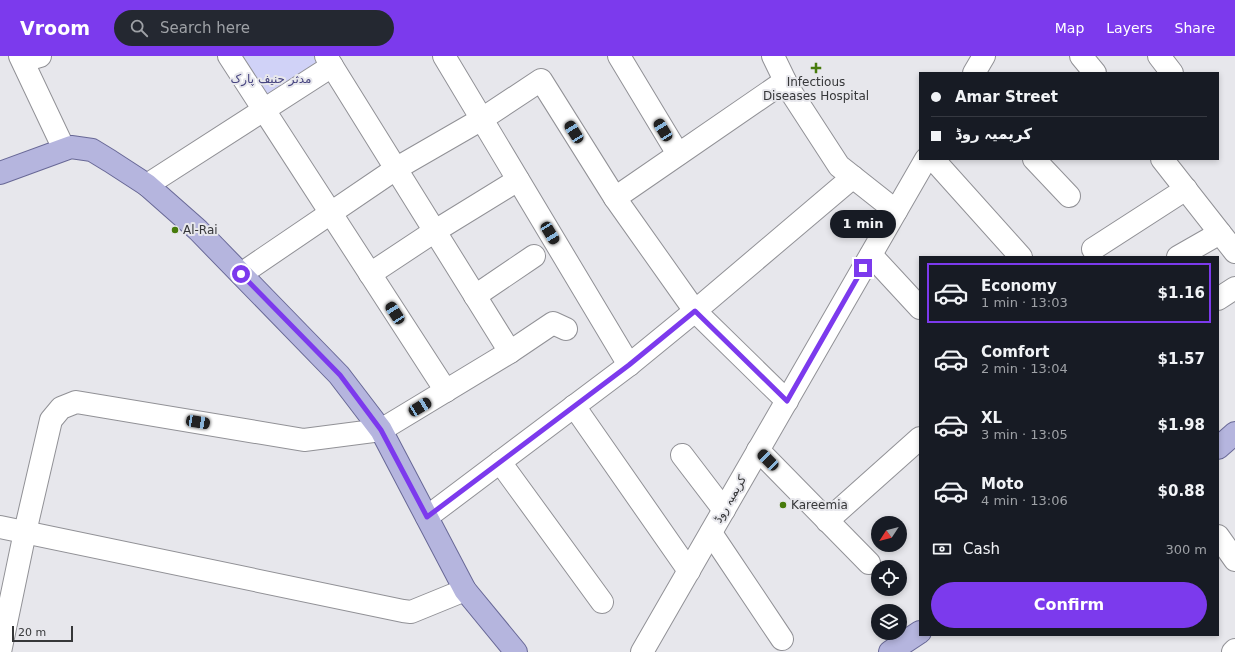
<!DOCTYPE html>
<html lang="en">
<head>
<meta charset="utf-8">
<style>
	:root { --surface:#171b24; --page:#242831; --text:#f1f3f6; --muted:#9ea1a6; --line:#363941; --accent:#7c3aed }
	body { margin:0; font-family:"DejaVu Sans",Vazirmatn,sans-serif; background:var(--page); color:var(--text); height:100vh; display:flex; flex-direction:column; font-size:15px; white-space:nowrap }
	* { box-sizing:border-box; margin:0 }
	p { font-size:13px; color:var(--muted) }
	.icon { flex:none; width:22px; height:22px; fill:none; stroke:currentColor; stroke-width:2; stroke-linecap:round; stroke-linejoin:round }
	.map { position:relative; flex:1; overflow:hidden }
	.details { position:absolute; left:919px; top:200px; width:300px; height:380px; display:flex; flex-direction:column; background:var(--surface); border-radius:0px; box-shadow:0 2px 6px #0003 }
	.details>* { flex:none }
	.hud { position:absolute; left:919px; top:16px; width:300px; height:88px; border-radius:0px; box-shadow:0 2px 6px #0003; display:grid; align-content:center; height:88px; padding:0 12px; background:var(--surface) }
	.needle { width:26px; rotate:234deg }
	.fabs { position:absolute; left:871px; top:460px; display:grid; gap:8px }
	.fabs a { display:grid; place-items:center; width:36px; height:36px; border-radius:50%; background:var(--surface); box-shadow:0 2px 6px #0003; font-size:20px }
	.scale { position:absolute; left:12px; bottom:10px; width:61px; box-sizing:border-box; padding-left:4px; border:2px solid #363739; border-top:0; font-size:11px; line-height:14px; white-space:nowrap; color:#363739; -webkit-text-stroke:3px #e7e7ec; paint-order:stroke }
	.end { position:absolute; width:18px; height:18px; margin:-9px; border:5px solid #7c3aed; background:#fff; box-shadow:0 0 0 2px #fff }
	.from { border-radius:50% }
	.bubble { position:absolute; height:28px; border-radius:14px; background:var(--surface); box-shadow:0 2px 6px #0003; font-size:13px; font-weight:700; line-height:28px; text-align:center }
	.car { position:absolute; width:12px; height:24px; margin:-12px -6px; border-radius:5px; box-shadow:0 0 3px 1px #0007; background:linear-gradient(#222 24%,#8ab4d8 0 40%,#222 0 76%,#8ab4d8 0 86%,#222 0) }
	.hud b { display:flex; align-items:center; gap:14px; height:38px; font-size:15px }
	.hud b+b { border-top:1px solid var(--line) }
	.hud i { width:10px; height:10px; background:var(--text) }
	ul { padding:7px 0 0; list-style:none }
	li { display:flex; align-items:center; gap:12px; height:60px; margin:0 8px 6px; padding:0 4px; border:2px solid transparent; border-radius:0px }
	li div { flex:1 }
	li b { display:block; font-size:15px }
	li em { font-style:normal; font-weight:700 }
	li.on { border-color:var(--accent) }
	li>.icon { width:36px; height:36px; stroke-width:1.5 }
	.pay { display:flex; align-items:center; gap:10px; height:44px; padding:0 12px; font-size:15px }
	.pay p { margin-inline-start:auto }
	.primary-button { display:flex; gap:8px; margin-top:auto; padding:8px 12px }
	.primary-button a { flex:1; height:46px; border-radius:24px; background:var(--accent); color:#fff; font-size:16px; font-weight:700; line-height:46px; text-align:center }
	header { display:flex; align-items:center; gap:24px; box-sizing:border-box; height:56px; padding:0 20px; background:var(--accent); color:#fff }
	header strong { font-size:19px }
	nav { display:flex; gap:22px; margin-inline-start:auto; font-size:14px }
	.search { width:280px; height:36px; background:var(--page); display:flex; align-items:center; gap:10px; box-sizing:border-box; padding:0 14px; border-radius:22px; color:var(--muted); font-size:15px }
	.map>svg:first-child { display:block }
</style>
</head>
<body>
<header>
<strong>Vroom</strong>
<div class="search"><svg class="icon" aria-label="search" viewBox="0 0 24 24"><circle cx="10" cy="10" r="6"/><path d="M15 15l6 6"/></svg>Search here</div>
<nav><a>Map</a><a>Layers</a><a>Share</a></nav>
</header>
<div class="map">
<svg width="1235" height="596" viewBox="0 0 1235 596">
	<rect width="100%" height="100%" fill="#e7e7ec"/>
	<polygon fill="#d0d2f7" points="229,0 326,0 263,54"/>
	<g fill="none" stroke-linecap="round" stroke-linejoin="round">
		<defs>
			<g id="minor">
				<polyline points="20,0 64,93"/>
				<polyline points="229,0 446,335"/>
				<polyline points="444,0 629,309"/>
				<polyline points="619,0 678,98"/>
				<polyline points="773,0 789,33 839,110 896,155"/>
				<polyline points="1081,0 1095,17"/>
				<polyline points="1159,0 1172,17"/>
				<polyline points="23,5 40,0"/>
				<polyline points="332,10 510,296"/>
				<polyline points="974,17 984,0"/>
				<polyline points="933,103 1021,201"/>
				<polyline points="1034,103 1069,140"/>
				<polyline points="1162,103 1235,196"/>
				<polyline points="147,129 332,10 326,0"/>
				<polyline points="615,142 785,25"/>
				<polyline points="1093,193 1186,133"/>
				<polyline points="871,199 920,252"/>
				<polyline points="1178,201 1220,177"/>
				<polyline points="241,218 397,112 482,63 541,24 615,142 695,255 787,345"/>
				<polyline points="370,218 435,175 518,124"/>
				<polyline points="475,240 534,200"/>
				<polyline points="1218,243 1235,232"/>
				<polyline points="574,350 689,515"/>
				<polyline points="758,394 869,507"/>
				<polyline points="682,399 724,454"/>
				<polyline points="500,406 602,546"/>
				<polyline points="427,461 629,309 695,255 853,121"/>
				<polyline points="827,465 920,382"/>
				<polyline points="0,471 403,555 411,556 465,534"/>
				<polyline points="711,477 782,583"/>
				<polyline points="1218,480 1235,504"/>
				<polyline points="0,596 25,476 51,364 61,352 76,346 304,384 381,374 510,296 553,267 566,273"/>
				<polyline points="642,596 926,103"/>
				<polyline points="1233,596 1235,594"/>
			</g>
			<g id="major">
				<polyline points="0,117 71,91 92,94 110,105 147,129 198,174 339,319 381,374 465,534 516,596"/>
				<polyline points="1218,392 1235,377"/>
				<polyline points="890,596 920,576"/>
			</g>
		</defs>
		<use href="#minor" stroke="#919196" stroke-width="24"/>
		<use href="#major" stroke="#686896" stroke-width="24"/>
		<use href="#minor" stroke="#fff" stroke-width="22"/>
		<use href="#major" stroke="#b5b5de" stroke-width="22"/>
	</g>
	<g fill="none" stroke-linecap="round" stroke-linejoin="round">
		<polyline stroke="#7c3aed" stroke-width="5" points="241,218 340,319 381,374 427,461 629,309 695,255 787,345 863,212"/>
	</g>
	<g fill="#477b0c" stroke="#e7e7ec" stroke-width="1.5">
		<path d="M814 6h4v4h4v4h-4v4h-4v-4h-4v-4h4z"/>
		<circle cx="175" cy="174" r="4"/>
		<circle cx="783" cy="449" r="4"/>
	</g>
	<g text-anchor="middle" dominant-baseline="central" stroke-width="4" stroke-linejoin="round" paint-order="stroke">
		<g font-size="12" fill="#474580" stroke="#e7e7ec">
			<text x="271" y="23">مدثر حنیف پارک</text>
		</g>
		<g font-size="12" fill="#363739" stroke="#e7e7ec" text-anchor="start">
			<text x="816" y="26" text-anchor="middle">Infectious<tspan x="816" dy="14">Diseases Hospital</tspan></text>
			<text x="183" y="174">Al-Rai</text>
			<text x="791" y="449">Kareemia</text>
		</g>
		<g font-size="12" fill="#363739" stroke="#e7e7ec">
			<text transform="translate(730 443) rotate(-60)">کریمیہ روڈ</text>
		</g>
	</g>
</svg>
<div class="fabs">
<a><svg class="needle" viewBox="-14 -14 28 28"><path d="M0-13l5 13h-10z" fill="#e53935"/><path d="M0 13l5-13h-10z" fill="#9ea1a6"/></svg></a>
<a><svg class="icon" aria-label="locate" viewBox="0 0 24 24"><circle cx="12" cy="12" r="6"/><path d="M12 2v4M12 18v4M2 12h4M18 12h4"/></svg></a>
<a><svg class="icon" aria-label="layers" viewBox="0 0 24 24"><path d="M12 4l9 5-9 5-9-5zM3 14l9 5 9-5"/></svg></a>
</div>
<div class="scale">20 m</div>
<i class="end from" style="left:241px;top:218px"></i>
<i class="end" style="left:863px;top:212px"></i>
<div class="bubble" style="left:830px;top:154px;width:66px">1 min</div>
<i class="car" style="left:663px;top:74px;rotate:329deg"></i>
<i class="car" style="left:574px;top:76px;rotate:328deg"></i>
<i class="car" style="left:550px;top:177px;rotate:149deg"></i>
<i class="car" style="left:395px;top:257px;rotate:327deg"></i>
<i class="car" style="left:420px;top:351px;rotate:59deg"></i>
<i class="car" style="left:198px;top:366px;rotate:99deg"></i>
<i class="car" style="left:768px;top:404px;rotate:315deg"></i>
<div class="hud">
<b><i class="from"></i>Amar Street</b>
<b><i></i>کریمیہ روڈ</b>
</div>
<section class="details">
<ul>
<li class="on"><svg class="icon" aria-label="car" viewBox="0 0 24 24"><path d="M5 17H2v-5l4-1 3-4h7l3 4 3 1v5h-3M9 17h6M6 11h13"/><circle cx="7" cy="17" r="2"/><circle cx="17" cy="17" r="2"/></svg><div><b>Economy</b><p>1 min · 13:03</p></div><em>$1.16</em></li>
<li><svg class="icon" aria-label="car" viewBox="0 0 24 24"><path d="M5 17H2v-5l4-1 3-4h7l3 4 3 1v5h-3M9 17h6M6 11h13"/><circle cx="7" cy="17" r="2"/><circle cx="17" cy="17" r="2"/></svg><div><b>Comfort</b><p>2 min · 13:04</p></div><em>$1.57</em></li>
<li><svg class="icon" aria-label="car" viewBox="0 0 24 24"><path d="M5 17H2v-5l4-1 3-4h7l3 4 3 1v5h-3M9 17h6M6 11h13"/><circle cx="7" cy="17" r="2"/><circle cx="17" cy="17" r="2"/></svg><div><b>XL</b><p>3 min · 13:05</p></div><em>$1.98</em></li>
<li><svg class="icon" aria-label="car" viewBox="0 0 24 24"><path d="M5 17H2v-5l4-1 3-4h7l3 4 3 1v5h-3M9 17h6M6 11h13"/><circle cx="7" cy="17" r="2"/><circle cx="17" cy="17" r="2"/></svg><div><b>Moto</b><p>4 min · 13:06</p></div><em>$0.88</em></li>
</ul>
<div class="pay"><svg class="icon" aria-label="cash" viewBox="0 0 24 24"><path d="M3 7h18v10H3z"/><circle cx="12" cy="12" r="2"/></svg>Cash<p>300 m</p></div>
<div class="primary-button"><a>Confirm</a></div>
</section>
</div>
</body>
</html>
